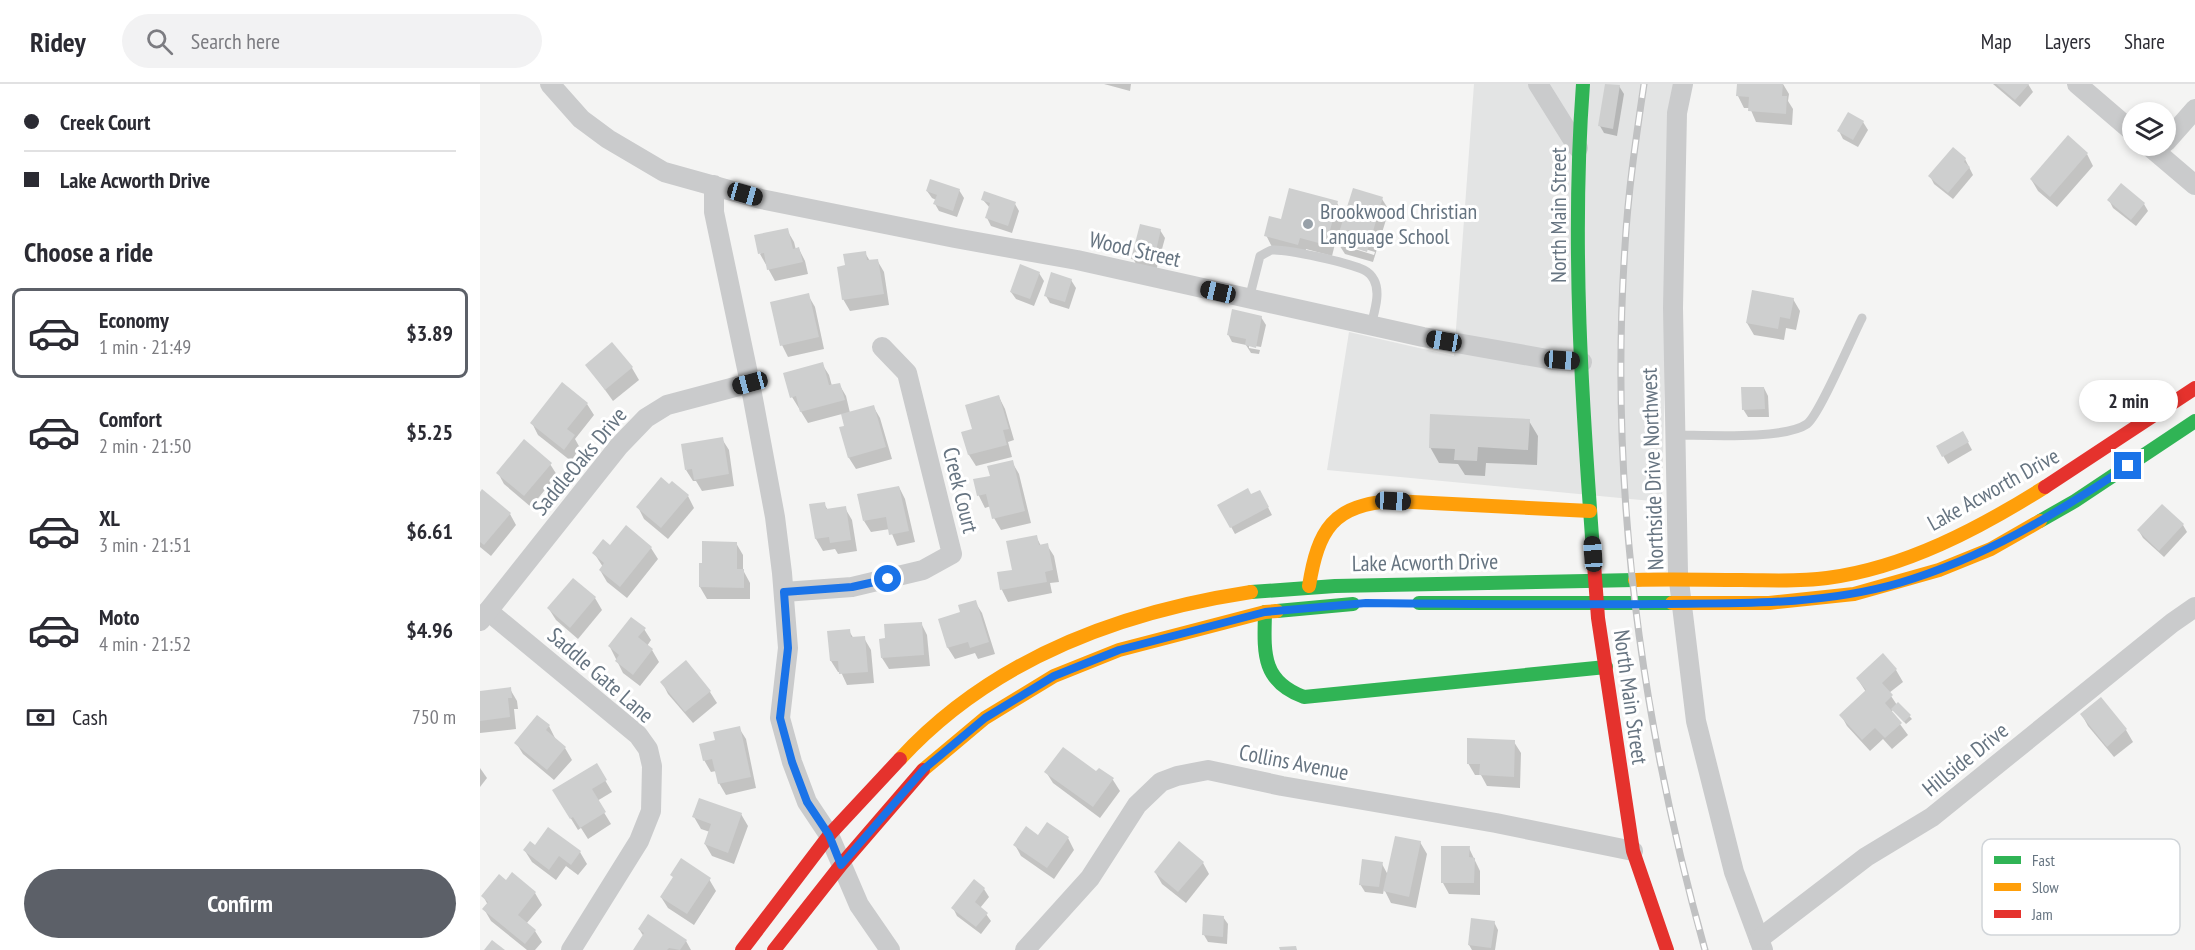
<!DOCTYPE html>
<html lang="en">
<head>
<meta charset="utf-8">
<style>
	:root { --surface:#fff; --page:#f2f2f3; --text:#2b2b33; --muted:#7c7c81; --line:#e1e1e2; --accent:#5c6068 }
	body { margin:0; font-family:"PT Sans Narrow",sans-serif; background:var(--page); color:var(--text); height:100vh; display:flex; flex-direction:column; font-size:22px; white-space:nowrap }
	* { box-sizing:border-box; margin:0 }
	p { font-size:20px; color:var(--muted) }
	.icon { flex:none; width:33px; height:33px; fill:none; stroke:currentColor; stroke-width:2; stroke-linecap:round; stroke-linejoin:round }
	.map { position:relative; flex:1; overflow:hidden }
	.details { display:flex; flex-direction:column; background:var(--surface); width:480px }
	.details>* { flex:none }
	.hud { display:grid; align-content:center; height:132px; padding:0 24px; background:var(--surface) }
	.tools { position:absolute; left:1642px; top:18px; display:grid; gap:12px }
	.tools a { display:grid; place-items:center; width:54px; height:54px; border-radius:50%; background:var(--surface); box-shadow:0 3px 9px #0003; font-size:30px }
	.end { position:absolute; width:27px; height:27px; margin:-14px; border:8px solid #1a73e8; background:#fff; box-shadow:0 0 0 3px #fff }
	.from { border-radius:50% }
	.bubble { position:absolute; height:42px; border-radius:21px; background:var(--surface); box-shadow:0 3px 9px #0003; font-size:20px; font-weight:800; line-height:42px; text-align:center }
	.car { position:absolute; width:18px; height:36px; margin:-18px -9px; border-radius:8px; box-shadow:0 0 4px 2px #0007; background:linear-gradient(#222 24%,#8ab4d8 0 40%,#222 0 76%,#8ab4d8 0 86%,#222 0) }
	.hud b { display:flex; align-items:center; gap:21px; height:57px; font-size:22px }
	.hud b+b { border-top:2px solid var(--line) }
	.hud i { width:15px; height:15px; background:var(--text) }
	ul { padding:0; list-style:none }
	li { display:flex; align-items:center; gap:18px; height:90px; margin:0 12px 9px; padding:0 12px; border:3px solid transparent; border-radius:9px }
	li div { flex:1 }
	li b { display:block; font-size:22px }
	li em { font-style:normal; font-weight:800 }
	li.selected { border-color:var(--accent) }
	li>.icon { width:54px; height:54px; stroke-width:1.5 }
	h2 { padding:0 24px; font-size:27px; line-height:72px }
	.pay { display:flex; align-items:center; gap:15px; height:66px; padding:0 24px; font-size:22px }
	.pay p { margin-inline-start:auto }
	.primary-button { display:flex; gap:12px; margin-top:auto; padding:12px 24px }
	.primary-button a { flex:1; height:69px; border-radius:36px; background:var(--accent); color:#fff; font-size:24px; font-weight:800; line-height:69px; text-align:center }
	header { display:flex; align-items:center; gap:36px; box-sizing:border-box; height:84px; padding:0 30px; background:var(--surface); border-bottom:2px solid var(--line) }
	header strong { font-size:28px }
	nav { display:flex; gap:33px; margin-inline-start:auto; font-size:21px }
	.search { width:420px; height:54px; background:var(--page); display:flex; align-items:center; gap:15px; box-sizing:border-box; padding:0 21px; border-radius:33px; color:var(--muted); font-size:22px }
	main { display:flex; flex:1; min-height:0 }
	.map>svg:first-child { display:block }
</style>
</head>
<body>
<header>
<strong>Ridey</strong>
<div class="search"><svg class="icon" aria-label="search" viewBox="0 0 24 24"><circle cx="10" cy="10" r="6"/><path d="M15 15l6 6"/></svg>Search here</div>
<nav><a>Map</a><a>Layers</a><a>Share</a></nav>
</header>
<main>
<section class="details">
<div class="hud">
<b><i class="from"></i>Creek Court</b>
<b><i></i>Lake Acworth Drive</b>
</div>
<h2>Choose a ride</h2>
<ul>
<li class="selected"><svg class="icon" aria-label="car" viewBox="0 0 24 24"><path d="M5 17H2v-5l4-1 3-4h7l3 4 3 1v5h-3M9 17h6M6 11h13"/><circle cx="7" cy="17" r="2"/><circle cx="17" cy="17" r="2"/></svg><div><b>Economy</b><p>1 min · 21:49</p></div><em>$3.89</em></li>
<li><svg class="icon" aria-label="car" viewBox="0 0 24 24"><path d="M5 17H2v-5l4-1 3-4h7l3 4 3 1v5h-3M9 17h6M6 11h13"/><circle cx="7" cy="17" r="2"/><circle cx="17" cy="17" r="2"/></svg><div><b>Comfort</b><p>2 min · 21:50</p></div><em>$5.25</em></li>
<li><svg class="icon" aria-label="car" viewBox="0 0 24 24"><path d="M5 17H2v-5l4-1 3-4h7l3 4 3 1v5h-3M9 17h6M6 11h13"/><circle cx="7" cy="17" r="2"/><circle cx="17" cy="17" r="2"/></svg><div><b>XL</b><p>3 min · 21:51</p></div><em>$6.61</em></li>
<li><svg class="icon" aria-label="car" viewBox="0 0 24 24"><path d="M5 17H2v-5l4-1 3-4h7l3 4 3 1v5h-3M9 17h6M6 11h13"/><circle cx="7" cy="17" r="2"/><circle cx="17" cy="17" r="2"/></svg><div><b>Moto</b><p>4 min · 21:52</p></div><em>$4.96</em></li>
</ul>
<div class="pay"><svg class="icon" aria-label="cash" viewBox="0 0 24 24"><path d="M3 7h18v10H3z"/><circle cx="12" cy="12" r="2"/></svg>Cash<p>750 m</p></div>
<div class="primary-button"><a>Confirm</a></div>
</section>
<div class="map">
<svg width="1715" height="866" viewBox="0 0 1715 866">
	<rect width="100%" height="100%" fill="#f4f4f3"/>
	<polygon fill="#e3e4e4" points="994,0 1209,0 1186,242 1182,418 847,386 869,248 974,272"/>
	<g fill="#0003" fill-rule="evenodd">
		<polygon points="624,0 651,0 650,7"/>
		<polygon points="1258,0 1303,0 1309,10 1308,17 1313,25 1312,41 1276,38 1270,24 1264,24 1258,12"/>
		<polygon points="1513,0 1548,0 1553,8 1540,23"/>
		<polygon points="1139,2 1144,10 1137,52 1124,49 1120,42"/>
		<polygon points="1383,38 1388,46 1378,63 1363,55 1359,47"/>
		<polygon points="1607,70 1613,82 1577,123 1558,107 1551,95"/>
		<polygon points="1485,75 1493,91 1473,115 1454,100 1450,92"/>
		<polygon points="479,106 484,114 477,133 459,127 455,120 456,116 452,114 447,107"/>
		<path d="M902,115L909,126L893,178L865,170L856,156L852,172L826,165L825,172L792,163L786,151L802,137L857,119L865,134ZM865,159L895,168L894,171L865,162Z"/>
		<polygon points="503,116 535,120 539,127 532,149 511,142 507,134 510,124"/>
		<polygon points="1629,116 1664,120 1668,127 1656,142 1633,124"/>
		<polygon points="307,146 314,158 316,166 319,165 325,177 328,190 295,197 280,170"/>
		<polygon points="680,146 685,154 676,187 657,182 653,174"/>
		<polygon points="385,169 390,177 397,176 404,188 409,221 370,227 363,215 367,183"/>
		<polygon points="559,189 564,197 554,222 536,215 531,208"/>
		<polygon points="591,196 596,204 589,225 570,219 566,212"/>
		<polygon points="328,211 335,223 344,265 308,273 302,261"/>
		<polygon points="1313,215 1320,227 1316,246 1306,244 1304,256 1274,251 1267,239"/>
		<polygon points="781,233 786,241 781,263 769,261 769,264 780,266 779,270 771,269 766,261 752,258 748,250"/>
		<polygon points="132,260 152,284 159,296 133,317 107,281"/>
		<polygon points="342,280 349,291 352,302 359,300 366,312 370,329 393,322 400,334 412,375 376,385 369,374 361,344 366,343 362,330 328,339 312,313"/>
		<polygon points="1284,304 1288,312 1289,333 1268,333 1263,325"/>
		<polygon points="519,313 525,325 534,356 528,358 532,373 496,382 489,371 483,349 494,346"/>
		<polygon points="107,320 114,331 95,355 100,364 91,377 58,351 52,339"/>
		<polygon points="1049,337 1058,352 1057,381 1006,379 1005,392 985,391 978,380 959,379 950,363"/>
		<polygon points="1483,349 1492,366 1468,380 1458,363"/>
		<polygon points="242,355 249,366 254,402 222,407 216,397 213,397 206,386"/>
		<polygon points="532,378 539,390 551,439 521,446 514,434 511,422 505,424 499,412 495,396 511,393"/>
		<polygon points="70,380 77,391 51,423 24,400 18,389"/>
		<polygon points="419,403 425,415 435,458 417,462 410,445 391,448 384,437"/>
		<polygon points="780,408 792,431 755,450 739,421"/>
		<polygon points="0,410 30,430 36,441 11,472 0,463"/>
		<polygon points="208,412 214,424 188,455 164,435 158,423"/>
		<polygon points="344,420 348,426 365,424 372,436 377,467 358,470 355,465 343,467 336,455 331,422"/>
		<polygon points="1703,441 1707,448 1684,473 1663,454 1659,447"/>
		<polygon points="556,452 561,462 567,461 574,472 579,498 570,499 572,509 528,518 522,506 518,490 534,487"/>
		<polygon points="256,459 263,471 263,486 270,499 270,515 227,515 220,503"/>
		<polygon points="130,463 171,464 178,475 147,514 127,498 120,486 123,483 114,469"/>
		<polygon points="94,496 115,514 122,526 98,555 76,536 69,525"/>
		<polygon points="495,518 502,529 515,570 498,575 495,569 475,575 468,564 460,536 482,529"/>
		<polygon points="441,539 447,551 450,582 409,585 402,574"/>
		<polygon points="164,545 171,556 167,562 172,566 179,578 160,602 143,589 130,563"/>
		<polygon points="369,547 374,555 384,554 391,566 394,599 367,601 361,588 358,588 351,577"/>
		<polygon points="1402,572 1416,586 1423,598 1409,609 1417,621 1418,620 1432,635 1426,640 1413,626 1411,628 1428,651 1412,665 1403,655 1390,667 1367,642 1361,631 1386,608 1377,594"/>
		<polygon points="206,579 230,608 237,619 213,639 188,610 182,598"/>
		<polygon points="30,605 37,617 38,625 34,625 36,645 0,649 0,609"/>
		<polygon points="1620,615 1646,646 1653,658 1634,673 1608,642 1602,631"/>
		<polygon points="69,642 75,654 74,655 85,664 92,676 74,696 43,670 36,659"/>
		<polygon points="259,644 266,655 276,704 246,711 239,699 236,687 231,688 224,676 237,658"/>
		<polygon points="1034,658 1041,669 1040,704 1007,702 1001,691 995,691 988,679"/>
		<polygon points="116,681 132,708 117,717 131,740 108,755 101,744 98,746 74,707"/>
		<polygon points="0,684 7,694 0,703"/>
		<polygon points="566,688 617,689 633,696 640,707 620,734 573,699"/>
		<polygon points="261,730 268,742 254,780 232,772 225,760 230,748 221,745 214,733"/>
		<polygon points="68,745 100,768 107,780 98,791 86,782 76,796 52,778 45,767 55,763"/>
		<polygon points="559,753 588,754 594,766 574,795 541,772 535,761"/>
		<polygon points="940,758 947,770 936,824 911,819 904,805 903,810 885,808 880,800 902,780 908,791"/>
		<polygon points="989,764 1000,787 1000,811 969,810 963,799"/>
		<polygon points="723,779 729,790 706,819 682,800 675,788"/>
		<polygon points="32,791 55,809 62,821 46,840 55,847 62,858 55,866 47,866 11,837 4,825 8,821 3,812 26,798"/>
		<polygon points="192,791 229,795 236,807 214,841 188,824 181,813 194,794"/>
		<polygon points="494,797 504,805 509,813 500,824 506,830 511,837 501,850 477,832 473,824"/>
		<polygon points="743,833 748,840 747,860 728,858 724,851"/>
		<polygon points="1014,838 1018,846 1015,866 992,866 989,861"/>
		<polygon points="159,845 206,857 211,866 155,866 164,853"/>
	</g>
	<g fill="#cecfcf">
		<polygon points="1125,0 1140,1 1133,45 1118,42"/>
		<polygon points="1257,0 1303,0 1302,12 1307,12 1306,30 1268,27 1269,13 1256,12"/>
		<polygon points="1516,0 1549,0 1535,16"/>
		<polygon points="1368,28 1384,37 1373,56 1357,47"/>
		<polygon points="1588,51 1608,69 1570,113 1550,95"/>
		<polygon points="1473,63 1486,74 1484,78 1490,83 1468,109 1448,92"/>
		<polygon points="450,95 480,105 473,127 453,120 457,111 446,107"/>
		<polygon points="1641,99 1665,119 1651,136 1627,116"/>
		<polygon points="809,104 858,117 846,161 820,154 818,161 784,152 789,132 801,135"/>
		<polygon points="873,104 903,113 887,168 856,158"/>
		<polygon points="504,107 536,118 528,142 505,134 510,119 501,116"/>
		<polygon points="660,140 681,145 673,180 651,175"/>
		<polygon points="308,144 313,165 319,163 323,178 287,186 284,169 278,170 274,151"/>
		<polygon points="386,167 387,176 398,175 404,210 362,216 357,183 365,181 363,170"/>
		<polygon points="540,180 560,188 550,215 530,208"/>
		<polygon points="571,188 592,195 585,218 564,212"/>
		<polygon points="1272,206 1314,214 1310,235 1300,233 1298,245 1266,239"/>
		<polygon points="329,209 339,253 300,262 290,218"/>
		<polygon points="752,225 782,232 776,264 765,261 766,255 747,251"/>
		<polygon points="132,258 153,283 125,306 105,281"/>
		<polygon points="343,278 349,301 360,299 365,316 320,328 316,312 310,314 303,289"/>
		<polygon points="82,298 108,319 87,345 95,351 84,366 50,339"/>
		<polygon points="1261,303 1284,303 1285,325 1262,326"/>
		<polygon points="519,311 529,345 523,346 527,361 488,371 481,348 492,345 485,321"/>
		<polygon points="394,321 406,363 368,374 359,343 364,342 361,330"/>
		<polygon points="950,330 1050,335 1048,366 998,363 997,377 974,376 975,365 949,364"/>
		<polygon points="1483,347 1489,358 1462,373 1456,362"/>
		<polygon points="243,353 249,390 214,396 212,385 205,386 201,360"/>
		<polygon points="44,355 72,379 44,412 16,389"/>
		<polygon points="533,376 545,427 512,435 506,410 497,412 493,395 510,392 507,382"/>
		<polygon points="181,393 189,400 192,397 209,411 181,444 156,423"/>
		<polygon points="419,402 429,447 409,451 406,433 383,437 377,410"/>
		<polygon points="768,404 771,410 780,406 789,423 750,444 737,421"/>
		<polygon points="2,405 31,429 4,461 0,458 0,408"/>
		<polygon points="345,418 346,425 366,422 371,456 350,459 349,453 335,455 329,420"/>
		<polygon points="1682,420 1704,440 1679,467 1657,446"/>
		<polygon points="146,441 172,463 140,503 119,486 124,479 112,469 123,455 130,461"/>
		<polygon points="557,451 559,461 568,459 573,486 565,488 567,498 520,506 517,488 532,486 526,457"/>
		<polygon points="222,457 257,458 257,485 264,485 264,504 219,503 219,479 222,479"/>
		<polygon points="93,494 116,513 90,544 67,524"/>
		<polygon points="496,516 509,558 490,564 488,558 467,564 458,535 480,528 478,521"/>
		<polygon points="151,533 166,544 158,553 173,565 153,591 135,577 139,571 128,562"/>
		<polygon points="442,538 444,571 401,574 399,555 405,554 404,540"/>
		<polygon points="370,545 371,553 385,552 388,588 359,590 358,577 350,577 347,547"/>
		<polygon points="1403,569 1417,585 1402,599 1413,611 1405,619 1422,639 1405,654 1395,644 1382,656 1359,631 1386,606 1376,594"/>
		<polygon points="206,576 231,607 205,628 180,598"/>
		<polygon points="31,603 32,614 28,614 30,633 0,637 0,607"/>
		<polygon points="1621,613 1647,645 1627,663 1600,630"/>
		<polygon points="1418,618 1431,631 1424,638 1411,625"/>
		<polygon points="57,631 70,641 66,646 86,663 67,686 34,659"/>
		<polygon points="260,642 271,693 238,700 232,675 223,677 219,660 235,656 233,648"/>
		<polygon points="987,654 1035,656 1034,693 999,691 1000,680 987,680"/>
		<polygon points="583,663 616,687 619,684 634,694 613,723 564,688"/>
		<polygon points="117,679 127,696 112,705 126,728 100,744 93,733 90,735 72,706"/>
		<polygon points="219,714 262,729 248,769 224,760 231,740 212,733"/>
		<polygon points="567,738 589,753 567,784 533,761 546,742 558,751"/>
		<polygon points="68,743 101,767 91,781 79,772 69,786 43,766 50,757 55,761"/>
		<polygon points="915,752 941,757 929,813 903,807"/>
		<polygon points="699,757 724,778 698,808 674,788"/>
		<polygon points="961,762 990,762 989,773 995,774 994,799 961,799"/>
		<polygon points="201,774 231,794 207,830 180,813 193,793 190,791"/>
		<polygon points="882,775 903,778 899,803 879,801"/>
		<polygon points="32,788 56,808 38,831 56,846 45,860 2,825 8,818 1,812 19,790 26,796"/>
		<polygon points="494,795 505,804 495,818 508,829 496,843 471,824"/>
		<polygon points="168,830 207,856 200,866 189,864 187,866 153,866 164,849 158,845"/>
		<polygon points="723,830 744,832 743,853 722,851"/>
		<polygon points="991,834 1015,837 1011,864 988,861"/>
		<polygon points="12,856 25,866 4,866"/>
		<polygon points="816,862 817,866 800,866 799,863"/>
	</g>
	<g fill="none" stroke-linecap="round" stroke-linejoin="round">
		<g stroke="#cacbcc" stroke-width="9">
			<path d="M769,215L780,172C784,170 788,167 792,166C808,165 870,179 884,186C888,188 892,192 894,196C901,209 894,228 891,242"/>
			<path d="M1195,351C1225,351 1304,356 1327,340C1339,332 1373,251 1382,234"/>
		</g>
		<g stroke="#cacbcc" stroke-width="20">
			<polyline points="70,0 101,35 128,55 184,88 281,115 475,154 597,176 943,253 1073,276 1102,278"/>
			<polyline points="1058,0 1098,64"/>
			<polyline points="1203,0 1197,29 1193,224 1198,489 1216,637 1254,788 1283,866"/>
			<polyline points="1597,0 1653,48"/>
			<polyline points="1686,58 1715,25"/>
			<polyline points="1669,62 1715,101"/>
			<polyline points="234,101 234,128 270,299 295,433 302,489 308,564 300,634 312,678 327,718 349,751 379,821 410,866"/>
			<polyline points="304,508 372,503 443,486 472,470 427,289 402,263"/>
			<polyline points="8,527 158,651 168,665 172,682 171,727 159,757 91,866"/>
			<polyline points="0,537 139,362 166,334 187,321 270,299"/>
			<polyline points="1279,855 1386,773 1452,733 1692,539 1715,523"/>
			<polyline points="545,866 610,794 657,721 681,698 697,692 728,686 802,702 1016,739 1153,767"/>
		</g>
		<g stroke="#30b455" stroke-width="14">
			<path d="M1103,0C1091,160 1102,320 1114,480"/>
			<polyline points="1560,437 1595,417 1715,337"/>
			<polyline points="771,508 855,502 1155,496"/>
			<polyline points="939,519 1192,519"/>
			<polyline points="797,527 873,520"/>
			<path d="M785,528C784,568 781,597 824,613L1126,583"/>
		</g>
		<g stroke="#ff9f0a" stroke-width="14">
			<path d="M1155,496C1190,495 1225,496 1261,496C1289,496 1319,498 1347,494C1425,484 1500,444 1565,403"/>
			<path d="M829,502C838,446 853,420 913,417L1110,427"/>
			<polyline points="1192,519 1289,519 1374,510 1459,486 1511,465 1560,437"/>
			<path d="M420,675C512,575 639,528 771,508"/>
			<polyline points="443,686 505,634 574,592 639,566 785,528 797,527"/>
		</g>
		<g stroke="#e5322d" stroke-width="14">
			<polyline points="1565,403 1715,304"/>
			<polyline points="1114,480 1118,534 1153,767 1187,866"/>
			<polyline points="262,866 351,749 420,675"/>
			<polyline points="294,866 361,781 443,686"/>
		</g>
		<defs>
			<path id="rail" d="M1164,0C1156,54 1148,108 1145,162C1129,399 1161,638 1225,866"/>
		</defs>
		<use href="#rail" stroke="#c0c1c2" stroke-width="7"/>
		<use href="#rail" stroke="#fff" stroke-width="4.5" stroke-dasharray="14" stroke-linecap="butt"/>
	</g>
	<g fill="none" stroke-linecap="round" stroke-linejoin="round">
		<path stroke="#1a73e8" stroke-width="8" d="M408,495L372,503L304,508L308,564L300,634L312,678L327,718L349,751L361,781L444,685L505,634L574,592L639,566L785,528L886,519C983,520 1080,521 1176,520C1258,519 1339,522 1419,499C1504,474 1574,431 1648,382"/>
	</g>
	<circle fill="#98a1a9" stroke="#fff" stroke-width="2" cx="828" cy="140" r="6"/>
	<g text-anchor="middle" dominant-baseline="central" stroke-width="6" stroke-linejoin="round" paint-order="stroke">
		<g font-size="22" fill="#667481" stroke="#fff" text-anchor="start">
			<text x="840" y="127">Brookwood Christian<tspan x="840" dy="25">Language School</tspan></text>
		</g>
		<g font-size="22" fill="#667481" stroke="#fff">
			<text transform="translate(1078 131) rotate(-90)">North Main Street</text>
			<text transform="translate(655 165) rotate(13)">Wood Street</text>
			<text transform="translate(99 377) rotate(-50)">SaddleOaks Drive</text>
			<text transform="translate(1172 385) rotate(-92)">Northside Drive Northwest</text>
			<text transform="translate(1513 405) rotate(-29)">Lake Acworth Drive</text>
			<text transform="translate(481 406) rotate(76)">Creek Court</text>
			<text transform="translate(945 478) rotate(-1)">Lake Acworth Drive</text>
			<text transform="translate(121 591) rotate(41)">Saddle Gate Lane</text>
			<text transform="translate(1151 613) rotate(82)">North Main Street</text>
			<text transform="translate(1485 675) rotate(-39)">Hillside Drive</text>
			<text transform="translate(814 678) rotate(11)">Collins Avenue</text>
		</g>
	</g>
	<rect x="1502" y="755" width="198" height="96" rx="9" fill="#fff" stroke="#d1d5d9" stroke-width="1.5"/>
	<rect x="1514" y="772" width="27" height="8" fill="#30b455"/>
	<rect x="1514" y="799" width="27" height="8" fill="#ff9f0a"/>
	<rect x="1514" y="826" width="27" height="8" fill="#e5322d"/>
	<g font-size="16" fill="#667481">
		<text x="1552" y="782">Fast</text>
		<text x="1552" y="809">Slow</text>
		<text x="1552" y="836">Jam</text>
	</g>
</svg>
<div class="tools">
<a><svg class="icon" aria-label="layers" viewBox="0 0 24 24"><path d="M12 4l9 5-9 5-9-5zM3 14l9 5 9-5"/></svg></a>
</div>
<i class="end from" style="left:408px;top:495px"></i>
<i class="end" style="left:1648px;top:382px"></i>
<div class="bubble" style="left:1599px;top:296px;width:99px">2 min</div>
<i class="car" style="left:265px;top:110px;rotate:106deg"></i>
<i class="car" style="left:738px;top:208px;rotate:283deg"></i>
<i class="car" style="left:964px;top:257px;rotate:280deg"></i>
<i class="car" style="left:1082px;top:276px;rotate:94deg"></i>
<i class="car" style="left:270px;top:299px;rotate:255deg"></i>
<i class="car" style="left:913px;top:417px;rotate:93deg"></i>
<i class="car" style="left:1113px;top:470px;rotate:356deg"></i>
</div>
</main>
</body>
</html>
